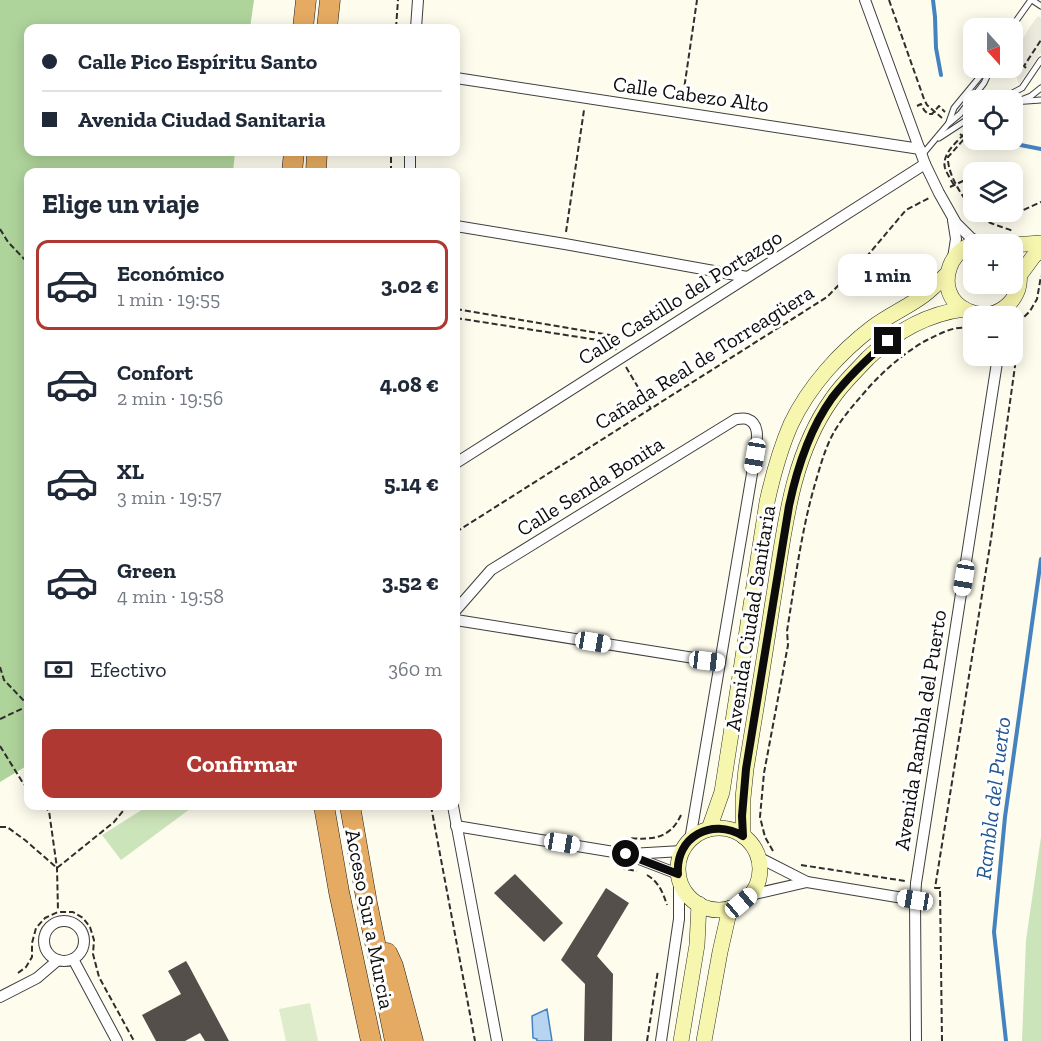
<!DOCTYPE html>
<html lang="es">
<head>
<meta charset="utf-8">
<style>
	:root { --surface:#fff; --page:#f2f2f3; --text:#1f2937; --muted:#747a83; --line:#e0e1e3; --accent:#af3832 }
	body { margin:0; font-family:"Zilla Slab",serif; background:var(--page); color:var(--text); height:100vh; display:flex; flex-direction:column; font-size:22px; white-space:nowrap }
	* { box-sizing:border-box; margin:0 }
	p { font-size:20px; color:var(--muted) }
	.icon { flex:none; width:33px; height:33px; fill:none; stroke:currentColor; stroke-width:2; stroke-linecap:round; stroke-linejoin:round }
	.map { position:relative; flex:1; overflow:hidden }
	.side { position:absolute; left:24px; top:168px; width:436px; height:642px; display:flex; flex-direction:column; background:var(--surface); border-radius:12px; box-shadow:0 3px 15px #0003 }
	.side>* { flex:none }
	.banner { position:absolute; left:24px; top:24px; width:436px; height:132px; border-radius:12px; box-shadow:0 3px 15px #0003; display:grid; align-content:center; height:132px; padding:0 18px; background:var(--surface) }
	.needle { width:39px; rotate:159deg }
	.fabs { position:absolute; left:963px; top:18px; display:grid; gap:12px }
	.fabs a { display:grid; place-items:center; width:60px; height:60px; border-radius:12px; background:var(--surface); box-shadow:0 3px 15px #0003; font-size:30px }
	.end { position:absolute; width:27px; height:27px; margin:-14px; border:8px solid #0c0c0c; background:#fff; box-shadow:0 0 0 3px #fff }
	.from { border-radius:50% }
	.bubble { position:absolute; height:42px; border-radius:12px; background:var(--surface); box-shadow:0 3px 15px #0003; font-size:20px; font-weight:700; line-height:42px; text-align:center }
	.car { position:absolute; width:18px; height:36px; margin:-18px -9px; border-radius:8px; box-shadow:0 0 4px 2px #0007; background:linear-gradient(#fff 24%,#345 0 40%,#fff 0 76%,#345 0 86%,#fff 0) }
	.banner b { display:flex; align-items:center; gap:21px; height:57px; font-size:22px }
	.banner b+b { border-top:2px solid var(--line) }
	.banner i { width:15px; height:15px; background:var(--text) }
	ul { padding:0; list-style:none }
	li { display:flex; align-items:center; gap:18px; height:90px; margin:0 12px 9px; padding:0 6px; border:3px solid transparent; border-radius:12px }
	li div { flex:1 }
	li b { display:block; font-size:22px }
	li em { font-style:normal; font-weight:700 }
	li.active { border-color:var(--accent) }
	li>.icon { width:54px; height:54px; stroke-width:1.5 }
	h2 { padding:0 18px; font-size:27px; line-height:72px }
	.pay { display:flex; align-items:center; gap:15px; height:66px; padding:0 18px; font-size:22px }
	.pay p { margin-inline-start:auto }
	.button { display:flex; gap:12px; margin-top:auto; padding:12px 18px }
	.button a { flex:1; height:69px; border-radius:12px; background:var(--accent); color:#fff; font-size:24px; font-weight:700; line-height:69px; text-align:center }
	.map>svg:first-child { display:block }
</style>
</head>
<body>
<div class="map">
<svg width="1041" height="1041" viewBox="0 0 1041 1041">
	<rect width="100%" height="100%" fill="#fdfced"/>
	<g fill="#cce4ba">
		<polygon points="148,806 194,806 121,860 102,835"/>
		<polygon points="1041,837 1041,1041 1022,1041 1026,940"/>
	</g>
	<polygon fill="#afd49b" points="0,0 254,0 250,28 28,28 28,152 235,152 233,172 28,172 28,765 0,782"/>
	<polygon fill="#deeccb" points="310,1003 318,1041 286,1041 279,1009"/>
	<polygon fill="#eceadd" points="1038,16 1041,18 1041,53 1019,84 1013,66 1013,57 1029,28"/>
	<polygon fill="#b7d5f0" stroke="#4583c0" stroke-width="1.5" points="547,1009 552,1041 537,1041 537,1039 533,1038 532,1016"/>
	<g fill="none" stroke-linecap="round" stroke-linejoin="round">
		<g stroke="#4583c0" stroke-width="4">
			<polyline points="933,0 935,17 936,48 941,75"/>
			<polyline points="995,140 1041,149"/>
			<polyline points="1006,1041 994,932 1005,817 1041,559"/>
		</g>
	</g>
	<g fill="#544f4a">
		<polygon points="515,874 563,923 544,942 494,893"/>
		<polygon points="606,888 629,903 597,956 613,974 612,1041 584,1041 585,984 561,960"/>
		<polygon points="186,961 189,966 229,1041 205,1041 200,1033 185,1041 156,1041 142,1015 181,994 168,971"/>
	</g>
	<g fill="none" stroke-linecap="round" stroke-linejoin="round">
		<defs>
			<g id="lane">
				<polyline points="1032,0 1041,6"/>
				<polyline points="1011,28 1031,0"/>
				<polyline points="999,100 1022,88 1041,60"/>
				<polyline points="1012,102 1041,100"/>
				<polyline points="1016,102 1031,96 1041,88"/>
				<polyline points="949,122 954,108 987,68"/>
				<polyline points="939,138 965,121 974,112"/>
				<polyline points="922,155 948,124 960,114 984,83 991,68"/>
			</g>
			<g id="street">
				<polyline points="865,0 925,164 939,193 956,223 971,238 981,243"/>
				<polyline points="416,28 418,0"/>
				<polyline points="456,78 920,149"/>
				<polyline points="410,172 410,152"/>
				<polyline points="953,220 956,239 953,258"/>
				<polyline points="456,226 565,244 747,277"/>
				<polyline points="456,463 925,164"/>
				<path d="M456,610L491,570L736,419C740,419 743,418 747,419C762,424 756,444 755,456L690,840"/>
				<polyline points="456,620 719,662"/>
				<polyline points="453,806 497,1041"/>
				<polyline points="456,826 626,854 678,874"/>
				<polyline points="630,854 682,851"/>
				<polyline points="758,857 807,882 915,900"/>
				<polyline points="750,895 807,882"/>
				<circle cx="64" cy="941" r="20"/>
				<polyline points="73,959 117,1041"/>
				<polyline points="0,997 37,978 58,960"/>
				<polyline points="661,1041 679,919 679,879"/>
				<polyline points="916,1041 915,900 916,883 998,356"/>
			</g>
			<g id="secondary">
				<path d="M994,244C951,232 928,294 968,311C976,315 983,315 991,314C1004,311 1014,301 1018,289C1021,278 1019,267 1012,258"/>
				<polyline points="1012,245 1041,243"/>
				<polyline points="1019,276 1033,257 1041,249"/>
				<circle cx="719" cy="869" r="41"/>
				<path d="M709,829L722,792L767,502C773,475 780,449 791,424C809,386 840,352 873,327C889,315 908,307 924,295C932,289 940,281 947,274"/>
				<path d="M743,836V798L746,769C755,715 764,661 772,607C784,536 789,459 832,399C842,384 856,371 868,358C895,332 926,314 964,309"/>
				<polyline points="681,1041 697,945 699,904"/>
				<polyline points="704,1041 720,952 730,908"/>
			</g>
			<g id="highway">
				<polyline points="303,28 306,0"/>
				<polyline points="327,28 330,0"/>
				<polyline points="292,172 294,152"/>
				<polyline points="316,172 317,152"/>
				<polyline points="324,806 339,892 371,1041"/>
				<polyline points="350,806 367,903 395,1041"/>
				<polyline points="387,953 393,966 413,1041"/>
			</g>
		</defs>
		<use href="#lane" stroke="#3f3f3f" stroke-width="7"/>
		<use href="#street" stroke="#3f3f3f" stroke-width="12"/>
		<use href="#secondary" stroke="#2e2e2e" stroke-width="16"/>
		<use href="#highway" stroke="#1d1d1d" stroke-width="21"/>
		<g stroke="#2e2e2e" stroke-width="2" stroke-dasharray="6 3" stroke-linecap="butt">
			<polyline points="889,0 924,99 927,105 942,118"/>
			<polyline points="396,28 398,0"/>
			<polyline points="1026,68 1024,66 1041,40"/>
			<polyline points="682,103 697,0"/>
			<polyline points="917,106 921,104 924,110 928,114 932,114 939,106 945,112"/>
			<path d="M960,134L965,138L948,157C947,174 963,198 974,211"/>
			<polyline points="965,138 974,129"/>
			<polyline points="391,172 391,152"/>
			<path d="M954,185C951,180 947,174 945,168C941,154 958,141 966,132"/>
			<polyline points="950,187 963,181 974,200"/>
			<path d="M974,212C982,222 1000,226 1013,231"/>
			<polyline points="980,212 982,214 1019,212 1041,202"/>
			<polyline points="0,229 8,242 28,263"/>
			<polyline points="566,232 584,110"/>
			<polyline points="456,309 616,336 621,343"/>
			<polyline points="456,318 611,342 616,350"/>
			<polyline points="626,367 651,409"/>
			<polyline points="456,532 827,297 868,255 906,210 929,198"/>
			<polyline points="0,667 4,680 28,705"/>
			<polyline points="0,719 28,706"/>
			<polyline points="0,746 23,783 28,788"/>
			<polyline points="44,806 49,811 57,868 58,911"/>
			<polyline points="431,806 475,1041"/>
			<polyline points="0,827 7,827 25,840 57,868 114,822 127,806"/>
			<path d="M628,844V838C652,840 670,839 681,815"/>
			<path d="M773,851L765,837L760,817L764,773L788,645L787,631C795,582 801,532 815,484C820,467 825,448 834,432C844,415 857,401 870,386C887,368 905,352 927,340C940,334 959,322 974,331"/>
			<polyline points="624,864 624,869 637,871"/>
			<polyline points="801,865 905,881"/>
			<path d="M647,875C659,882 663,893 667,905"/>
			<polyline points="18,973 26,967 32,957 32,943 36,928 45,918 58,912 73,912 83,918 90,927 94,940 93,954 99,977 134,1041"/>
			<polyline points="647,1041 658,970"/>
			<polyline points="942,1041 940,888 935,888 991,539 1015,366 1016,330 1021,320 1030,311 1037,299 1041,276"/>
		</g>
		<use href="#lane" stroke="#fff" stroke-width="5"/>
		<use href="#street" stroke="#fff" stroke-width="10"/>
		<use href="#secondary" stroke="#f7f6ae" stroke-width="15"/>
		<use href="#highway" stroke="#e6ab62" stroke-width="20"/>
	</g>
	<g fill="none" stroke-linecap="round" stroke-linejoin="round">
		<path stroke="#0c0c0c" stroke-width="8" d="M626,854L678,874C675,837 712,817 743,836L742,816L746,769L789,506C797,468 809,430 832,398C848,377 868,358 888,341"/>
	</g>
	<g text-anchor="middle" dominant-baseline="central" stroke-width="6" stroke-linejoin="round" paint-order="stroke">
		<g font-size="21" fill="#0c0c0c" stroke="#fff">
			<text transform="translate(691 94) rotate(8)">Calle Cabezo Alto</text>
			<text transform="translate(680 297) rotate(-32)">Calle Castillo del Portazgo</text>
			<text transform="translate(704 357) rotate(-32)">Cañada Real de Torreagüera</text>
			<text transform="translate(590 486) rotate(-32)">Calle Senda Bonita</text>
			<text transform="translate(750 618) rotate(-81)">Avenida Ciudad Sanitaria</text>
			<text transform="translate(920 730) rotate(-81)">Avenida Rambla del Puerto</text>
			<text transform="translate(370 919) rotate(79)">Acceso Sur a Murcia</text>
		</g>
		<g font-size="22" font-style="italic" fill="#225692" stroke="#fff">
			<text transform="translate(993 798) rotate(-83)">Rambla del Puerto</text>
		</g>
	</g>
</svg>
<div class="fabs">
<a><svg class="needle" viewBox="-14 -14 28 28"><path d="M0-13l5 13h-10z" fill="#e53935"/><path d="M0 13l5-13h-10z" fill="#747a83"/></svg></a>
<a><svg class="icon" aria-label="locate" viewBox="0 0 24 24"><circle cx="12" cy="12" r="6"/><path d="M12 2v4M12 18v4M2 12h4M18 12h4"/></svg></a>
<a><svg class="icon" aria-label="layers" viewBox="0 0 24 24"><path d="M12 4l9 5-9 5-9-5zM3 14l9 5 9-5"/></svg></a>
<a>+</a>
<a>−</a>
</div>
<i class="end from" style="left:626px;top:854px"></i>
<i class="end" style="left:888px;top:341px"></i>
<div class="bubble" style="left:838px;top:254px;width:99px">1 min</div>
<i class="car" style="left:755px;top:456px;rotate:190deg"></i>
<i class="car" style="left:964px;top:578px;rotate:189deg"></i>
<i class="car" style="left:593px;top:642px;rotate:99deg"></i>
<i class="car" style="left:707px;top:661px;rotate:97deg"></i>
<i class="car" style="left:562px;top:843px;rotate:99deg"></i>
<i class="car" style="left:915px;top:900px;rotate:279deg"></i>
<i class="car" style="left:741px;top:903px;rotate:50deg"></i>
<div class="banner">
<b><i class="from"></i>Calle Pico Espíritu Santo</b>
<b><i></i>Avenida Ciudad Sanitaria</b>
</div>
<section class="side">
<h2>Elige un viaje</h2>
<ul>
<li class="active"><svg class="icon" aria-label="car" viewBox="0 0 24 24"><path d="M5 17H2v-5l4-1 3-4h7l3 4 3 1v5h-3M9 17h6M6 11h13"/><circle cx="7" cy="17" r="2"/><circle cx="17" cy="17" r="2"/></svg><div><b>Económico</b><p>1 min · 19:55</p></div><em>3.02 €</em></li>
<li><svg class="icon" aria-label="car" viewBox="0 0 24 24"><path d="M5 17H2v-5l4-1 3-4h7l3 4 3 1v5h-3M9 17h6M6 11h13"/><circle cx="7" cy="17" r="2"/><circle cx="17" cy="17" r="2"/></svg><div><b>Confort</b><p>2 min · 19:56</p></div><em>4.08 €</em></li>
<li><svg class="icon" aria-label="car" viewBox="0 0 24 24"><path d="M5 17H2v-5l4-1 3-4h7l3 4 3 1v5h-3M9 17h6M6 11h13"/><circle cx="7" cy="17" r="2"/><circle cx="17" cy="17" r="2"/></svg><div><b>XL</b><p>3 min · 19:57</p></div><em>5.14 €</em></li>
<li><svg class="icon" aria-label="car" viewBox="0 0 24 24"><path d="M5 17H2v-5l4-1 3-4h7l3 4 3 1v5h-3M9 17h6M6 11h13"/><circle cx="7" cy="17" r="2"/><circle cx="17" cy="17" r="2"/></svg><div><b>Green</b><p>4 min · 19:58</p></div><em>3.52 €</em></li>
</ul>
<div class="pay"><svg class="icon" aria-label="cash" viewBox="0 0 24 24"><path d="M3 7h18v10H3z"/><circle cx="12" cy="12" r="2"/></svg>Efectivo<p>360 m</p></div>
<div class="button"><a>Confirmar</a></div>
</section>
</div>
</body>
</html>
